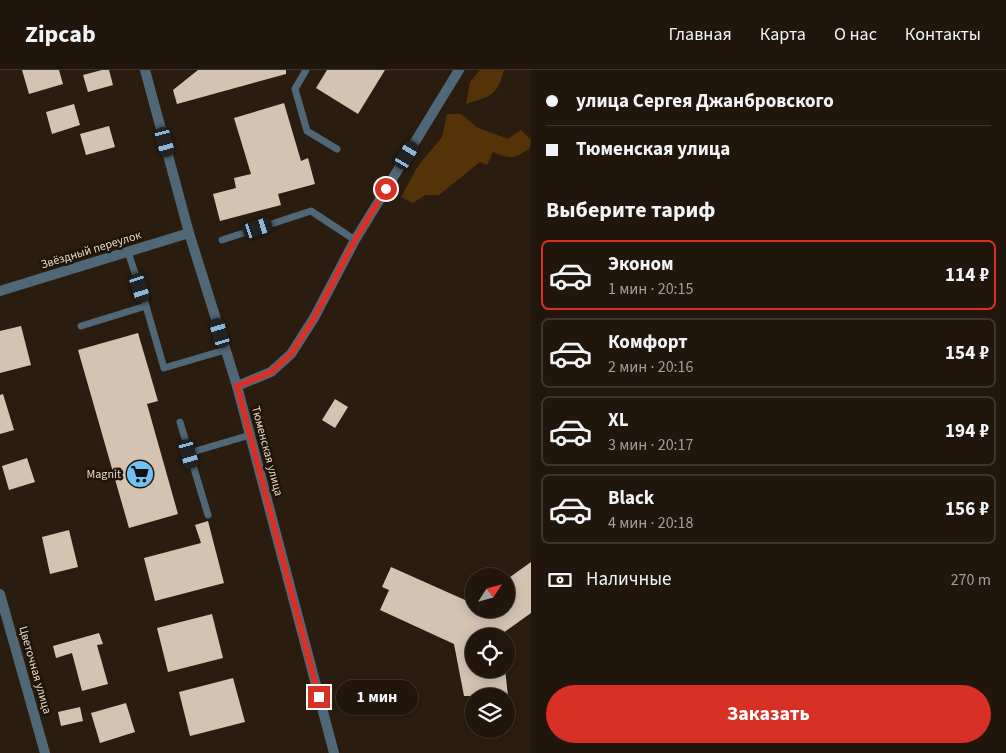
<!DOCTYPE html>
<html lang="ru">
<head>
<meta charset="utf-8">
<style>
	:root { --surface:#20160b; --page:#2d2319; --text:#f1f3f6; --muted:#a29f9d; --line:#3d352c; --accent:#d93025 }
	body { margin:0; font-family:"Source Sans 3",sans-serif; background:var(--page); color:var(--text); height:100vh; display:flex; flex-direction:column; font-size:19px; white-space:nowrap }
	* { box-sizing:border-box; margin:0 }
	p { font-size:16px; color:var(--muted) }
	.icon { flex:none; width:28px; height:28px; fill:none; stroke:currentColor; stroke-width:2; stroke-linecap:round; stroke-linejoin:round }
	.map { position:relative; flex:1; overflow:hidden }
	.sheet { display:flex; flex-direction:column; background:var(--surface); width:475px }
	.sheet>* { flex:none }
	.top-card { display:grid; align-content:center; height:110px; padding:0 15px; background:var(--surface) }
	.needle { width:32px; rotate:54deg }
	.buttons { position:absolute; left:465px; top:498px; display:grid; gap:10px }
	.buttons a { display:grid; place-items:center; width:50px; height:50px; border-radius:50%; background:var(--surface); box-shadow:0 2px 12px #0003,0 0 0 1px var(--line); font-size:25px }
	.end { position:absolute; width:22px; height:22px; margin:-11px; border:6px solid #d93025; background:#fff; box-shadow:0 0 0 2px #fff }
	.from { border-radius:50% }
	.bubble { position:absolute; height:35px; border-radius:18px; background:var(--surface); box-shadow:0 2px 12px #0003,0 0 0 1px var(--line); font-size:16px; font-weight:700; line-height:35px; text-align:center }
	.car { position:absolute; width:15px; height:30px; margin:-15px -8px; border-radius:6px; box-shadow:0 0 4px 1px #0007; background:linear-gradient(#222 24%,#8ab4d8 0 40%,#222 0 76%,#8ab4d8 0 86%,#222 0) }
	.top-card b { display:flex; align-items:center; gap:18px; height:48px; font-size:19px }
	.top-card b+b { border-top:1px solid var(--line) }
	.top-card i { width:12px; height:12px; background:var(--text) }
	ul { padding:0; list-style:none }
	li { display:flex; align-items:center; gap:15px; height:70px; margin:0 10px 8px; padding:0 5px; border:2px solid var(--line); border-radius:8px }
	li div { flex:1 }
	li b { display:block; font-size:19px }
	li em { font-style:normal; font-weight:700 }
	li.current { border-color:var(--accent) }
	li>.icon { width:45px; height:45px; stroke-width:1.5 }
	h2 { padding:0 15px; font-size:22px; line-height:60px }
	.pay { display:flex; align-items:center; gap:12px; height:55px; padding:0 15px; font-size:19px }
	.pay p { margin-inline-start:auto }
	.primary-button { display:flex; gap:10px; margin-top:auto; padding:10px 15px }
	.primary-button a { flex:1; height:58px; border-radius:30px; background:var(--accent); color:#fff; font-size:20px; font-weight:700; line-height:58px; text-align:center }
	header { display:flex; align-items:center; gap:30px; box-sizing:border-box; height:70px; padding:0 25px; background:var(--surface); border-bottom:1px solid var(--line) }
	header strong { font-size:24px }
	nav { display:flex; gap:28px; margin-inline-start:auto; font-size:18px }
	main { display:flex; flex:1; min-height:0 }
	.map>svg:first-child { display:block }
</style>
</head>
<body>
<header>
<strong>Zipcab</strong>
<nav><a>Главная</a><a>Карта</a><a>О нас</a><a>Контакты</a></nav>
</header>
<main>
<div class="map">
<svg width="531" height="683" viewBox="0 0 531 683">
	<rect width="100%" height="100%" fill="#2a1d0f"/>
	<g fill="#543309">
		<path d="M480,0H504C497,27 490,26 466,34L470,12Z"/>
		<path d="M447,44H461L478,58L508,69L521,60L531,70L530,78C513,89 512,90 493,82L487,95L480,92L439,125H425L413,133L401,127L418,96L442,67Z"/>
	</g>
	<g fill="#d5c3b2">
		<polygon points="22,0 59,0 63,14 29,24"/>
		<polygon points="102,0 109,0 113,15 88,22 83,5"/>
		<polygon points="198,0 286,0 286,4 177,34 173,20"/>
		<polygon points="327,0 385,0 358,44 316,18"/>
		<polygon points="284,33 301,91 308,88 315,114 278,124 281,135 220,151 213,124 236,118 234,108 251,104 234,48"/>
		<polygon points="74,34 80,55 52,64 46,42"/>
		<polygon points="109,56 115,77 86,85 80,64"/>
		<polygon points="21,256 31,295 0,303 0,261"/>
		<polygon points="138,263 158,331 147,334 178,444 129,458 78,280"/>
		<polygon points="3,324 14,360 0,364 0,325"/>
		<polygon points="335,329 348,337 335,358 322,350"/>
		<polygon points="27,388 35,412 9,420 2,396"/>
		<polygon points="208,451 224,513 155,531 144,488 201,473 195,455"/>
		<polygon points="69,460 78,497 50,504 42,467"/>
		<polygon points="531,492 531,543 499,566 474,566 474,599 505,599 508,626 464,626 454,574 380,540 389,520 382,517 391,497 474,534 474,539 506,539 506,510"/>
		<polygon points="212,544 223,588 168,602 157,558"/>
		<polygon points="99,563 103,574 97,575 108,614 82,621 72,583 56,588 53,576"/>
		<polygon points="233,608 245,652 190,666 179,622"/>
		<polygon points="126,633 135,662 100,673 91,643"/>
		<polygon points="80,637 83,651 61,656 58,642"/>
	</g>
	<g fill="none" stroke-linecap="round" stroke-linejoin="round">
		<g stroke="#506777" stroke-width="7">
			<polyline points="306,0 295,19 307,61 337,79"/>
			<polyline points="222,170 311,141 355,170"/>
			<polyline points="128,182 146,236"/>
			<polyline points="81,256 146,236 164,298 225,280"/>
			<polyline points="180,352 208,445"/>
			<polyline points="189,383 250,365"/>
		</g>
		<g stroke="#506777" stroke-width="10">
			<polyline points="145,0 189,163 237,316"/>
			<polyline points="0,221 189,163"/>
			<polyline points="0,524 45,683"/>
		</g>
		<polyline stroke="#506777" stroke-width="10" points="334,683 237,316 271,302 291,284 314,248 355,170 459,0"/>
	</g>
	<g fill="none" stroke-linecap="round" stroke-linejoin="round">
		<polyline stroke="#d93025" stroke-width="6" points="319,627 237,316 271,302 291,284 314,248 355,170 386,119"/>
	</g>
	<defs>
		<symbol id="supermarket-disc" viewBox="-11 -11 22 22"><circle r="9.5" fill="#72c1f5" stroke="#201407"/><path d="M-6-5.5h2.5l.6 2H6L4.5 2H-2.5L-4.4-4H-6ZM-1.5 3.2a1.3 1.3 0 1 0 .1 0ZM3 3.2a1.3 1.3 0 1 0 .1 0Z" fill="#111"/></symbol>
	</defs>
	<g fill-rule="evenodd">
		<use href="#supermarket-disc" x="124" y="388" width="32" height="32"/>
	</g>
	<g text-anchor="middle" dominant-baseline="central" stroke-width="5" stroke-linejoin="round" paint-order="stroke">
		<g font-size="12" fill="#e1d8cf" stroke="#201407">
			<text transform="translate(91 180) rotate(-17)">Звёздный переулок</text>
			<text transform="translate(267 381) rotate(75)">Тюменская улица</text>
			<text transform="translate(35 600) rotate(74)">Цветочная улица</text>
		</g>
		<g font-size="12" fill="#e1d8cf" stroke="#201407" text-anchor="end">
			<text x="121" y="404">Magnit</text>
		</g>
	</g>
</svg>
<div class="buttons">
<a><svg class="needle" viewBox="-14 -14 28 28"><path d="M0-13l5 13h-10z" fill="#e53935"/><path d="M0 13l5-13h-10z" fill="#a29f9d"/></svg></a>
<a><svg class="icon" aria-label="locate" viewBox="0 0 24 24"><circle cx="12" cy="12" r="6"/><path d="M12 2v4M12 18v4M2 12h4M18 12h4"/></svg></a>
<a><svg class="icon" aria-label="layers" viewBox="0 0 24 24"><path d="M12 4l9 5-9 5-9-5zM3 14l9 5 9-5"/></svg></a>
</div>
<i class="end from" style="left:386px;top:119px"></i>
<i class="end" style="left:319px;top:627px"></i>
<div class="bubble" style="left:336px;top:610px;width:82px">1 мин</div>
<i class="car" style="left:165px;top:72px;rotate:165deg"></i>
<i class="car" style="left:407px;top:85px;rotate:31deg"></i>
<i class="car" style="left:258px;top:158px;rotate:72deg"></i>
<i class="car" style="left:140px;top:218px;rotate:162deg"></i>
<i class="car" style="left:220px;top:263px;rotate:343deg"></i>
<i class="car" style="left:189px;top:384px;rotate:164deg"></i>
</div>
<section class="sheet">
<div class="top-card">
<b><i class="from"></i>улица Сергея Джанбровского</b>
<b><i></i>Тюменская улица</b>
</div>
<h2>Выберите тариф</h2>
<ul>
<li class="current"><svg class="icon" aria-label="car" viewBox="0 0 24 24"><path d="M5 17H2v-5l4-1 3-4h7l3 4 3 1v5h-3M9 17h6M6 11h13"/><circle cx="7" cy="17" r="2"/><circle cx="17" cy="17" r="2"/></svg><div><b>Эконом</b><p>1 мин · 20:15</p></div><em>114 ₽</em></li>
<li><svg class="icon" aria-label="car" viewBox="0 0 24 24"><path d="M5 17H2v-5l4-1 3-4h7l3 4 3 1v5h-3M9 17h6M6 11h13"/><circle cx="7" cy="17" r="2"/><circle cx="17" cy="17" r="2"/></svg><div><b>Комфорт</b><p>2 мин · 20:16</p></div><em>154 ₽</em></li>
<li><svg class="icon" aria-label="car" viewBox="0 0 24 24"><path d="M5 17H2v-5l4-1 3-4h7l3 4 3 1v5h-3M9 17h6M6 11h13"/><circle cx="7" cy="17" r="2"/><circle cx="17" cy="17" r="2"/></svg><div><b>XL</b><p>3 мин · 20:17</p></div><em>194 ₽</em></li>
<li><svg class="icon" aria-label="car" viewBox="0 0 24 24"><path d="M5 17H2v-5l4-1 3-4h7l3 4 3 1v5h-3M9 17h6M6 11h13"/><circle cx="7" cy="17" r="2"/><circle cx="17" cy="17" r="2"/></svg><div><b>Black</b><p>4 мин · 20:18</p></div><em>156 ₽</em></li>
</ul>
<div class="pay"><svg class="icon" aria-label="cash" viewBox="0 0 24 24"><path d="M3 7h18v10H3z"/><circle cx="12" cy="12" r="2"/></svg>Наличные<p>270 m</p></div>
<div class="primary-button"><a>Заказать</a></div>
</section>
</main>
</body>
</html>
